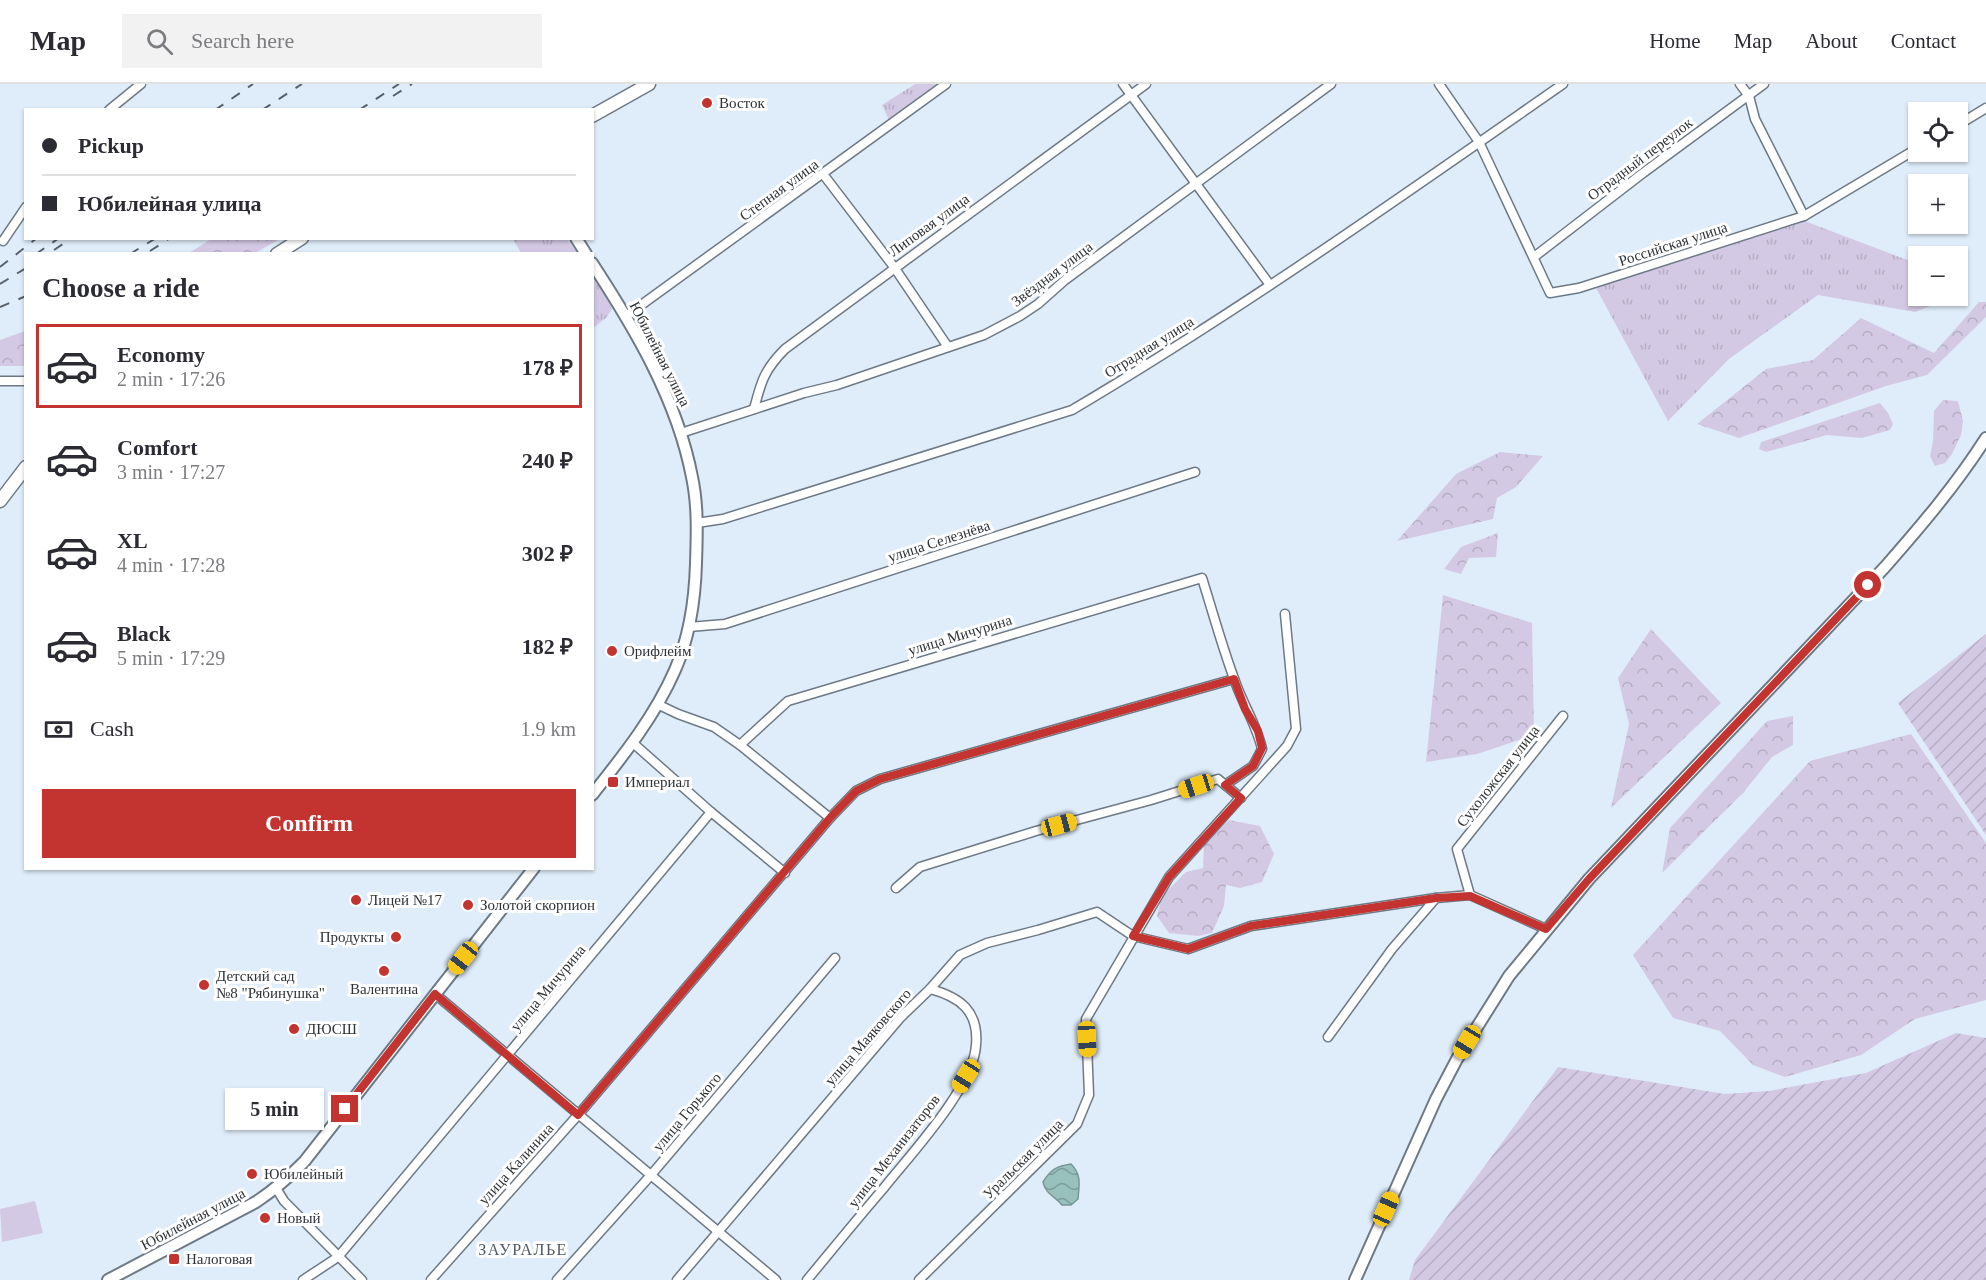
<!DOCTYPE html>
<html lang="en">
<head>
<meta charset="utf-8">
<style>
	:root { --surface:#fff; --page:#f2f2f3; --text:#2b2b33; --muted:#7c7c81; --line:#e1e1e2; --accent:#c33431 }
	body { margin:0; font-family:"Times New Roman",serif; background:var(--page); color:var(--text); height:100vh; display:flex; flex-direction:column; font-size:22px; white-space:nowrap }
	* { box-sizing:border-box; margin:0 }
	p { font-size:20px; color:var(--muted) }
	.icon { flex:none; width:33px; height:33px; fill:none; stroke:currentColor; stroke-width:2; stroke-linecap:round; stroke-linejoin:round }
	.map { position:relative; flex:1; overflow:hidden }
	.details { position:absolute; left:24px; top:168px; width:570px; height:618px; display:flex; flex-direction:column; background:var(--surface); border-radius:0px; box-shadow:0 2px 4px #0004 }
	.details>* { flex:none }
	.top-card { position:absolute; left:24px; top:24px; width:570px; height:132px; border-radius:0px; box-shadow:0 2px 4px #0004; display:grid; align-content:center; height:132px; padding:0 18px; background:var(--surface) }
	.tools { position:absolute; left:1908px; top:18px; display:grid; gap:12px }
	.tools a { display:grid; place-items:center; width:60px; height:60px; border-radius:0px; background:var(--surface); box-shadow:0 2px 4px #0004; font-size:30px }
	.end { position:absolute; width:27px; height:27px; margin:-14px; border:8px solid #c33431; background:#fff; box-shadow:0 0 0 3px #fff }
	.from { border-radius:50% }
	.bubble { position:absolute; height:42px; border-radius:0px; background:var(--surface); box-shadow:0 2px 4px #0004; font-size:20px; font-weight:700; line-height:42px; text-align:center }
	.car { position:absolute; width:18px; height:36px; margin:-18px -9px; border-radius:8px; box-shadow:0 0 4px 2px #0007; background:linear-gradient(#f5c518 24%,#345 0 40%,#f5c518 0 76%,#345 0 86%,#f5c518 0) }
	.top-card b { display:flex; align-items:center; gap:21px; height:57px; font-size:22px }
	.top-card b+b { border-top:2px solid var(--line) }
	.top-card i { width:15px; height:15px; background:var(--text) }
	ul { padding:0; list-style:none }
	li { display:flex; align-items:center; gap:18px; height:84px; margin:0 12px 9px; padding:0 6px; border:3px solid transparent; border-radius:0px }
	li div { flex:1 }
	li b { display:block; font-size:22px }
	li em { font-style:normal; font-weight:700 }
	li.selected { border-color:var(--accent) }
	li>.icon { width:54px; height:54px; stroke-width:1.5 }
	h2 { padding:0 18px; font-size:27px; line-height:72px }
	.pay { display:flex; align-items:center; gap:15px; height:66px; padding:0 18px; font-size:22px }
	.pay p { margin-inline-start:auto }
	.primary-button { display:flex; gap:12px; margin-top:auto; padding:12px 18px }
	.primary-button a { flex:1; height:69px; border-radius:0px; background:var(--accent); color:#fff; font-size:24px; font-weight:700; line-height:69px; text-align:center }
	header { display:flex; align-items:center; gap:36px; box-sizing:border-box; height:84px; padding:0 30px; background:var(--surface); border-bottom:2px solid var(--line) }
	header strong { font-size:28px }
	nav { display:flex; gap:33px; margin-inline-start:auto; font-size:21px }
	.search { width:420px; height:54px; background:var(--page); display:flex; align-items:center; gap:15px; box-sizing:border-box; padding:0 21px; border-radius:0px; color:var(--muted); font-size:22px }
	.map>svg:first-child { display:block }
</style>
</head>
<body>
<header>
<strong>Map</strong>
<div class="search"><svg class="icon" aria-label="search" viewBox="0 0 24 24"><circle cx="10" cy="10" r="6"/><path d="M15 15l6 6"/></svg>Search here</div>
<nav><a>Home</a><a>Map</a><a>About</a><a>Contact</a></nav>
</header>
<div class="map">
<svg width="1986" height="1196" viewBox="0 0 1986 1196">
	<defs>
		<pattern id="grass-tufts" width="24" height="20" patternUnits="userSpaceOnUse" patternTransform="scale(1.5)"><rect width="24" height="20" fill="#d4c9e4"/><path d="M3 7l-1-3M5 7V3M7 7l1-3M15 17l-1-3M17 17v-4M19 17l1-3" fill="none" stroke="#b6adc4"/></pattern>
		<pattern id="forest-crowns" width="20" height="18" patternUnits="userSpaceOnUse" patternTransform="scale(1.5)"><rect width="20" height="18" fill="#d4c9e4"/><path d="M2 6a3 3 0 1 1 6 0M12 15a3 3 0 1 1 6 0" fill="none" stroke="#b6adc4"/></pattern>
		<pattern id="garden-furrows" width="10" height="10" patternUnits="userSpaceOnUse" patternTransform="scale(1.5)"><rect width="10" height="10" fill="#d4c9e4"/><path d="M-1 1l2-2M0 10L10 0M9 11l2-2" fill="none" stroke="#b6adc4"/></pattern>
		<pattern id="water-waves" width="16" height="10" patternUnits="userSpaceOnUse" patternTransform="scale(1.5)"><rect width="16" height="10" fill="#98c1be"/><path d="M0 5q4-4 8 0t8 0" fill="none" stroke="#7c9d9b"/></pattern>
	</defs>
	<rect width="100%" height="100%" fill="#dfedfa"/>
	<g fill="url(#grass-tufts)">
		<polygon points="915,0 937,0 889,36 882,21"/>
		<polygon points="1794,133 1918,180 1918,212 1956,212 1915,228 1818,211 1729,275 1668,337 1596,204"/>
		<polygon points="513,155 567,155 577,169 521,169"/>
		<polygon points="592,192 608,214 612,225 606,234 593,244"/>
	</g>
	<g fill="url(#forest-crowns)">
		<polygon points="211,155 211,154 280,155 255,169 189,169"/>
		<polygon points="1979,218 1986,218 1986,233 1927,291 1886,302 1739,354 1697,340 1766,285 1813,276 1861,234 1934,269"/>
		<polygon points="25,247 25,282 0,282 0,256"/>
		<polygon points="1943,316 1958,317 1963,337 1961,351 1952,370 1945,379 1935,382 1930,372 1933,357 1934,327"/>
		<polygon points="1880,319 1888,329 1893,340 1890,346 1862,354 1827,351 1766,368 1759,365 1761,358"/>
		<polygon points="1500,368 1543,372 1516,403 1497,414 1493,435 1397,457 1456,390"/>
		<polygon points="1498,449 1496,473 1469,474 1461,490 1444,485 1461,463"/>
		<polygon points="1443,511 1532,539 1534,651 1477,670 1426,678"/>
		<polygon points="1651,545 1721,619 1611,724 1629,640 1618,594"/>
		<polygon points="1793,632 1793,661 1772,673 1743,709 1662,789 1670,744 1767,637"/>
		<polygon points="1911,650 1986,759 1986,916 1915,935 1861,971 1785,993 1753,981 1720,947 1673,934 1633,871 1810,677"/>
		<polygon points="1229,736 1260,742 1274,770 1262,798 1240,804 1226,801 1224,822 1212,849 1198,852 1169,849 1157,832 1162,812 1186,788 1203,784 1204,759"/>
	</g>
	<polygon fill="#d4c9e4" points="35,1117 43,1149 2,1158 0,1125"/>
	<g fill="url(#garden-furrows)">
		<polygon points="1986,550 1986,751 1898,619"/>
		<polygon points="1956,949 1986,954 1986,1196 1409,1196 1415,1176 1558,983 1725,1010 1769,1007 1866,989"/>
	</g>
	<path fill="url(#water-waves)" stroke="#789696" stroke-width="1.5" d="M1071,1080C1082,1091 1079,1101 1078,1115L1071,1121H1062C1054,1111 1046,1111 1043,1098C1051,1085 1057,1082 1071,1080Z"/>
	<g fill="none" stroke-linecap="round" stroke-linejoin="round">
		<defs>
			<g id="minor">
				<polyline points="1123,0 1270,201"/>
				<polyline points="1439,0 1479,58 1550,209 1579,204 1804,132 1918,64"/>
				<polyline points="1740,0 1749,12 1755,35 1804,132"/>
				<polyline points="109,26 141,0"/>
				<polyline points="1958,41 1986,24"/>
				<polyline points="823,90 894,183 948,263"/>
				<polyline points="3,157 26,123"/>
				<polyline points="1534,173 1643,89 1764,0"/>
				<polyline points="626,232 946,0"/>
				<polyline points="0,297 26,297"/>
				<path d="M754,325C761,298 764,286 785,265L1146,0"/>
				<polyline points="681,349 804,309 837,301 984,251 1020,232 1038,220 1065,196 1331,0"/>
				<path d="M697,439L723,435L1072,326C1241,226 1402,112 1563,0"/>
				<polyline points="689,543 725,540 1195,388"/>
				<polyline points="657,620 678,630 714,643 740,661 830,734"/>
				<polyline points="633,659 711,728 785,789"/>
				<path d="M740,661L788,617L1202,494C1213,529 1223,566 1236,600C1244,622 1257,642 1262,665L1253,682L1225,701"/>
				<polyline points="896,804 920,783 1036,747 1151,716 1218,695 1241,714"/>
				<polyline points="1470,811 1546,845"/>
				<polyline points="435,910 776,1196"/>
				<polyline points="1328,953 1392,865 1436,814 1470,811 1457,765 1563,632"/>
				<polyline points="276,1104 284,1117 362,1196"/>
				<polyline points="303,1196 338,1173 711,728"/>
				<polyline points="431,1196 578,1031 830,734 856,707 880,695 1234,595"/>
				<polyline points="557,1196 651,1091 835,874"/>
				<polyline points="677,1196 901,933 930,905 960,871 987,859 1038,846 1097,828 1133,852 1188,865 1251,842 1436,814"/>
				<path d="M807,1196C832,1166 857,1135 883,1105C909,1072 974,1003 976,961C979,927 960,913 930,905"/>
				<polyline points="919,1196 1077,1040 1089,1011 1086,935 1169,793 1287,662 1296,645 1285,530"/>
			</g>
			<g id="tertiary">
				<polyline points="576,154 586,170"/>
				<path d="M592,179C635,245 677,315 692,393C698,421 697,450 696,479C695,515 690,552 675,586C655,632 623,672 592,711"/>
				<path d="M108,1196L256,1118C274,1106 289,1093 304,1078L534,784"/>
			</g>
			<path id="secondary" d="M1355,1196L1436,1015L1457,975L1509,892L1589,795L1885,483C1921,442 1956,401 1986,354"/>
			<g id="primary">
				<polyline points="592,32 649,0"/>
				<polyline points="277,170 302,154"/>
				<polyline points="0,417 26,383"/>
			</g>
		</defs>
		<use href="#minor" stroke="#6d7985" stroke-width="11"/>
		<use href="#tertiary" stroke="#6d7985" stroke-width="14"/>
		<use href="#secondary" stroke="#6d7985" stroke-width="14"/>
		<use href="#primary" stroke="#6d7985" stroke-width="15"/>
		<use href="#minor" stroke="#fff" stroke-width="8"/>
		<use href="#tertiary" stroke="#fff" stroke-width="10"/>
		<use href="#secondary" stroke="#fff" stroke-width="10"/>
		<use href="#primary" stroke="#fff" stroke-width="12"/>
		<g stroke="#596067" stroke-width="2" stroke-dasharray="10 10" stroke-linecap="butt">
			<polyline points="393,12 412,0"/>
			<polyline points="215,26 253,0"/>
			<polyline points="262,26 302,0"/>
			<polyline points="359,26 399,0"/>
			<polyline points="54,166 72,154"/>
			<polyline points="150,167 170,154"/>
			<polyline points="36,170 59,154"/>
			<polyline points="130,170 156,154"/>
			<polyline points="0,183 37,154"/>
			<polyline points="0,200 26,184"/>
			<polyline points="0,223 26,212"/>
		</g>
	</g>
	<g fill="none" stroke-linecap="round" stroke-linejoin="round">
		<polyline stroke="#c33431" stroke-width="8" points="345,1025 435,910 578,1031 830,734 856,707 880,695 1234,595 1245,625 1258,647 1262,664 1253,682 1225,701 1241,714 1169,793 1133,852 1188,865 1251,842 1436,814 1470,812 1546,845 1589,795 1868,501"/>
	</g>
	<g fill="#c33431" stroke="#fff" stroke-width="2">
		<circle cx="707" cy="19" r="6"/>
		<circle cx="612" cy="567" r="6"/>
		<rect x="607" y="692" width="12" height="12" rx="3"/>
		<circle cx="356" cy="816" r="6"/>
		<circle cx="468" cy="821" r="6"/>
		<circle cx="396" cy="853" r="6"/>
		<circle cx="384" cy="887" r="6"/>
		<circle cx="204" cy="901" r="6"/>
		<circle cx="294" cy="945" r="6"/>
		<circle cx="252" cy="1090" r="6"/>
		<circle cx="265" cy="1134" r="6"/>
		<rect x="168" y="1169" width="12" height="12" rx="3"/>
	</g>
	<g text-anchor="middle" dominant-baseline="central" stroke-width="6" stroke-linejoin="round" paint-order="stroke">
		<g font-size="15" fill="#2e3338" stroke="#fff" text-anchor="start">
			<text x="719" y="19">Восток</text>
			<text x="624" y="567">Орифлейм</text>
			<text x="625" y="698">Империал</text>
			<text x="368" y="816">Лицей №17</text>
			<text x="480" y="821">Золотой скорпион</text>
			<text x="384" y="853" text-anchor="end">Продукты</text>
			<text x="216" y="892">Детский сад<tspan x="216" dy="17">№8 "Рябинушка"</tspan></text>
			<text x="384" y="905" text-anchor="middle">Валентина</text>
			<text x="306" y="945">ДЮСШ</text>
			<text x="264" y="1090">Юбилейный</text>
			<text x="277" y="1134">Новый</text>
			<text x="186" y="1175">Налоговая</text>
		</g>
		<g font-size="15" fill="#2e3338" stroke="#fff">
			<text transform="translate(1640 75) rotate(-37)">Отрадный переулок</text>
			<text transform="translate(779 106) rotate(-36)">Степная улица</text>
			<text transform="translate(929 141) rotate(-36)">Липовая улица</text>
			<text transform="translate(1673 160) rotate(-18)">Российская улица</text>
			<text transform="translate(1052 190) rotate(-37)">Звёздная улица</text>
			<text transform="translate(1149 263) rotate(-32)">Отрадная улица</text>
			<text transform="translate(660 270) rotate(63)">Юбилейная улица</text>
			<text transform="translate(939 457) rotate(-18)">улица Селезнёва</text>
			<text transform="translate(960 551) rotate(-17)">улица Мичурина</text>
			<text transform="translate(1498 692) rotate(-52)">Сухоложская улица</text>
			<text transform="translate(548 904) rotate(-50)">улица Мичурина</text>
			<text transform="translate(868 953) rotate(-49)">улица Маяковского</text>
			<text transform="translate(687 1028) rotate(-50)">улица Горького</text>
			<text transform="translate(894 1067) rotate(-52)">улица Механизаторов</text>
			<text transform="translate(1023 1075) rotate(-45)">Уральская улица</text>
			<text transform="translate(516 1080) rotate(-48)">улица Калинина</text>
			<text transform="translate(193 1135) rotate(-28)">Юбилейная улица</text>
		</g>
		<g font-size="16" letter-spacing="1.5" fill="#4d5964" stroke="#fff">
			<text x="523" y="1165">ЗАУРАЛЬЕ</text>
		</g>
	</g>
</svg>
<div class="tools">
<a><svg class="icon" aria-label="locate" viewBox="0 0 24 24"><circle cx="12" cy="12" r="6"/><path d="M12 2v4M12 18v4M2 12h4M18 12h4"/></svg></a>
<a>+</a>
<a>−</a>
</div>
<i class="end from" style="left:1868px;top:501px"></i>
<i class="end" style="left:345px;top:1025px"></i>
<div class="bubble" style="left:225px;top:1004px;width:99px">5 min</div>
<i class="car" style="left:1196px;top:702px;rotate:252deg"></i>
<i class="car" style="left:1059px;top:741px;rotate:75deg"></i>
<i class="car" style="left:463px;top:874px;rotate:218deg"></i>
<i class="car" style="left:1087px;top:955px;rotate:177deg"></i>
<i class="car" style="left:1467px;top:958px;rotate:211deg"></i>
<i class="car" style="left:966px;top:992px;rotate:212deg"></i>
<i class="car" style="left:1386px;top:1125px;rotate:24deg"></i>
<div class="top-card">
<b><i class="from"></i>Pickup</b>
<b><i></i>Юбилейная улица</b>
</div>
<section class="details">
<h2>Choose a ride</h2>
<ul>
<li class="selected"><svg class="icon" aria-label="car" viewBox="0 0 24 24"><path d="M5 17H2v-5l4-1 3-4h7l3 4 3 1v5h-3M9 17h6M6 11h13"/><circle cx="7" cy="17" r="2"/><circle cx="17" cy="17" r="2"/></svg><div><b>Economy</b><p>2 min · 17:26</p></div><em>178 ₽</em></li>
<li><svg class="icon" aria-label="car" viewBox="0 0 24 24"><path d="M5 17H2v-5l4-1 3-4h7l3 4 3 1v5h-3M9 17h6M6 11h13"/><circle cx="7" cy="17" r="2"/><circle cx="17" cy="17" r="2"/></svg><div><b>Comfort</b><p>3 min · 17:27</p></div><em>240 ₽</em></li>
<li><svg class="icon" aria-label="car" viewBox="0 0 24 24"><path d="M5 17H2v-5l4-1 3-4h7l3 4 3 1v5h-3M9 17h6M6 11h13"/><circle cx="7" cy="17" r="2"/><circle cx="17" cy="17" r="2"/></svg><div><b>XL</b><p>4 min · 17:28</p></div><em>302 ₽</em></li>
<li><svg class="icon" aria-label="car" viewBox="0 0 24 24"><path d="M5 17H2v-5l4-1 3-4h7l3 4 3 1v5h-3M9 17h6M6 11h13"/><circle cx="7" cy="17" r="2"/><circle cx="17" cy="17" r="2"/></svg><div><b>Black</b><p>5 min · 17:29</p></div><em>182 ₽</em></li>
</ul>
<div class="pay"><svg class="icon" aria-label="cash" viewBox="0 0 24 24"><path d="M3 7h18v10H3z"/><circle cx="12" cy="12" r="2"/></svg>Cash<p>1.9 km</p></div>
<div class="primary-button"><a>Confirm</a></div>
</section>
</div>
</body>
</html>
